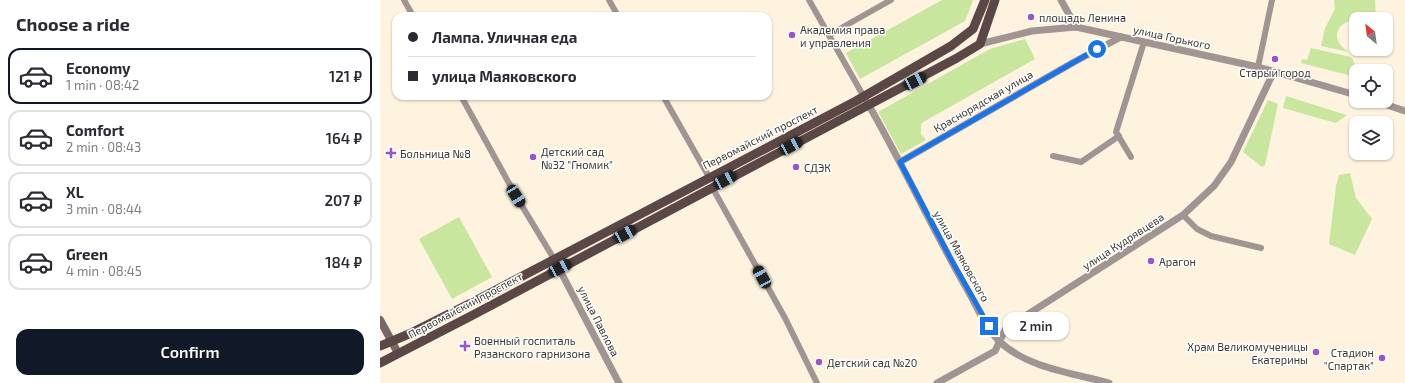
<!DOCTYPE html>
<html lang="en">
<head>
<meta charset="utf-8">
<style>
	:root { --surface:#fff; --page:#f2f2f3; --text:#2b2b33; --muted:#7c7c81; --line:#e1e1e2; --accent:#111827 }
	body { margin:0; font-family:"Exo 2",sans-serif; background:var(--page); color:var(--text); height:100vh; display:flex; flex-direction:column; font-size:15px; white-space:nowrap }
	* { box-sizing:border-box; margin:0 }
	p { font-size:13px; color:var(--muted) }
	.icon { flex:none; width:22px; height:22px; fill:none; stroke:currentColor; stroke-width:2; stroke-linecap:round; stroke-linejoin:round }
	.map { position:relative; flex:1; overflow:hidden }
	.sheet { display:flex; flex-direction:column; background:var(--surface); width:380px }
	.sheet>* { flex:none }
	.top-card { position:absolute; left:12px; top:12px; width:380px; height:88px; border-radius:12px; box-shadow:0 1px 3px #0004; display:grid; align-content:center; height:88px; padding:0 16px; background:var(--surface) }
	.needle { width:26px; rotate:331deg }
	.controls { position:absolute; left:969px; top:12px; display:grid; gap:8px }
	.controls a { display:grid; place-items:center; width:44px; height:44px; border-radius:8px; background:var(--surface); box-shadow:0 1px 3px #0004; font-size:20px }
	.end { position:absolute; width:18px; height:18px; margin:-9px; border:5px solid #1a73e8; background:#fff; box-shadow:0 0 0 2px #fff }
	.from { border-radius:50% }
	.bubble { position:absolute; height:28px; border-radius:12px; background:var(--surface); box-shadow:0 1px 3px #0004; font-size:13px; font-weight:600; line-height:28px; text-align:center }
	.car { position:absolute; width:12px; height:24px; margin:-12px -6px; border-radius:5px; box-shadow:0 0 3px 1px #0007; background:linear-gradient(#222 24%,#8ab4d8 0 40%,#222 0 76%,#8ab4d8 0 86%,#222 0) }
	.top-card b { display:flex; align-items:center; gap:14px; height:38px; font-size:15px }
	.top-card b+b { border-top:1px solid var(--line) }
	.top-card i { width:10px; height:10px; background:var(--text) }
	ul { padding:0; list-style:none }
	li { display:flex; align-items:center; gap:12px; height:56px; margin:0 8px 6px; padding:0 8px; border:2px solid var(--line); border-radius:12px }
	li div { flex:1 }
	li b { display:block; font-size:15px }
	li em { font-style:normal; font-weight:600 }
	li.active { border-color:var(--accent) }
	li>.icon { width:36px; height:36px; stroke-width:1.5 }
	h2 { padding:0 16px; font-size:18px; line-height:48px }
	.button { display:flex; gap:8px; margin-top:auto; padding:8px 16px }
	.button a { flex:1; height:46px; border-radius:12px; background:var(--accent); color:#fff; font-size:16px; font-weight:600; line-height:46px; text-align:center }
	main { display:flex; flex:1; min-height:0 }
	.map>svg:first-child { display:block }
</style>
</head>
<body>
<main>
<section class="sheet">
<h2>Choose a ride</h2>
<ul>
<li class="active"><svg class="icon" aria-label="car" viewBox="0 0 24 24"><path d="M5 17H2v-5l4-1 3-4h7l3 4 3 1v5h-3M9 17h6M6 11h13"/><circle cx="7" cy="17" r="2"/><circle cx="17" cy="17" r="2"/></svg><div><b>Economy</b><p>1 min · 08:42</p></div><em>121 ₽</em></li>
<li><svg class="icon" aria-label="car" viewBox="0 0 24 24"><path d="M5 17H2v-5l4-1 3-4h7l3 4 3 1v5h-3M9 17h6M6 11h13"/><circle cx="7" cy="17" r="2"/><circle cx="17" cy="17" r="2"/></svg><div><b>Comfort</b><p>2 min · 08:43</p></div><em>164 ₽</em></li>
<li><svg class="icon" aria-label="car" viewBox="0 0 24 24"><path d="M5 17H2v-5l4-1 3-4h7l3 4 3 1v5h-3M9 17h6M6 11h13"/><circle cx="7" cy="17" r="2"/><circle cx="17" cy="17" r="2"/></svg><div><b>XL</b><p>3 min · 08:44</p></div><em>207 ₽</em></li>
<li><svg class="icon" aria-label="car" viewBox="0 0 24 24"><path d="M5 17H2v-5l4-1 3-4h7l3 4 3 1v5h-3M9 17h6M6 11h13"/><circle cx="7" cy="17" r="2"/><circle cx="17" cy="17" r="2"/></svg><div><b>Green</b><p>4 min · 08:45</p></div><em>184 ₽</em></li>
</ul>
<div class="button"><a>Confirm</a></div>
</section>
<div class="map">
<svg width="1025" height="383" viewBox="0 0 1025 383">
	<rect width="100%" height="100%" fill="#fef3de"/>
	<g fill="#c8e69e">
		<polygon points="562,0 593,0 585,21 480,79 466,53"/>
		<path d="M954,0H995L996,19H976V21C967,19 956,27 957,37C958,44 964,49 969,52L941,46L945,28L955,9Z"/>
		<polygon points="645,39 655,59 545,121 541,124 541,134 546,140 521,154 498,112 610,49"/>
		<polygon points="931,48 971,57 979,71 976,71 976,77 921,63 922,59 927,60"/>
		<polygon points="906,96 960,113 967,115 956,123 903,108"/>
		<polygon points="888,100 898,104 885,165 882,167 863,152"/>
		<polygon points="970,173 976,198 992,219 975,255 949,244 956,186 959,175"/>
		<polygon points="79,217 112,277 72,299 39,239"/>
	</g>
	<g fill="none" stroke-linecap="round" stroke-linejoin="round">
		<g stroke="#a09593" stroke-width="6">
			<polyline points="24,0 33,16"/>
			<polyline points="229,0 238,16"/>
			<polyline points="429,0 484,97"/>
			<polyline points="449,35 511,0"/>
			<polyline points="878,67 892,0"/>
			<polyline points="81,96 136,196 174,259"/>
			<polyline points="283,96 329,177"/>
			<polyline points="673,156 701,162 739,136"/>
			<polyline points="751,157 736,132 764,42"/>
			<polyline points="332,187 405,318 437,383"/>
			<polyline points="803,215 817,229 831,236 881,248"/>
		</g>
		<g stroke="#a09593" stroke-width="7">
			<polyline points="681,0 696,27"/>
			<polyline points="600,44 652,31 696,27 878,67 976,95"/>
			<polyline points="995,101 1025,111"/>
			<path d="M487,102C521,161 550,224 584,284C595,302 604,326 619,341C647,368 693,373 729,383"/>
			<polyline points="520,162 694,62 741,37"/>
			<polyline points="174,259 239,383"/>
			<polyline points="557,383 615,351 625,330 631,325 803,215 834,186 851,162 894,71"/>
		</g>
		<polyline stroke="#786765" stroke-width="8" points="0,320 18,353"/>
		<g stroke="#5b4846" stroke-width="9">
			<polyline points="0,346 29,334 93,302 476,101 571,46 593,29 605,0"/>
			<polyline points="0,363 91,316 577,58 600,44 615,0"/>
		</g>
	</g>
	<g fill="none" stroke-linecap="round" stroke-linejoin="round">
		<polyline stroke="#1a73e8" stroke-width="5" points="609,326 572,261 520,162 717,49"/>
	</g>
	<g fill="#9a54c8" stroke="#fff" stroke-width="1.5">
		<circle cx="651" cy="17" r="4"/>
		<circle cx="412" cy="35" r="4"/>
		<circle cx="895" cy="59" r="4"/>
		<path d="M9 147h4v4h4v4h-4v4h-4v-4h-4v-4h4z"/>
		<circle cx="153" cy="157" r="4"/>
		<circle cx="416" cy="167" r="4"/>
		<circle cx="771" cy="261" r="4"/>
		<path d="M83 340h4v4h4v4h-4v4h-4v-4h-4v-4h4z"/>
		<circle cx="936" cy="352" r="4"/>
		<circle cx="1002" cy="358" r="4"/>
		<circle cx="439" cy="362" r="4"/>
	</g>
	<g text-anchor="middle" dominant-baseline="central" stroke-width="3" stroke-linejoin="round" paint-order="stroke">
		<g font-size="11" fill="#3c382f" stroke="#fff" text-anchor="start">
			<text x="659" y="17">площадь Ленина</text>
			<text x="420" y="29">Академия права<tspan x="420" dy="13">и управления</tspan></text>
			<text x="895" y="72" text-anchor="middle">Старый город</text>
			<text x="161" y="151">Детский сад<tspan x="161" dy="13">№32 "Гномик"</tspan></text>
			<text x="20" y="153">Больница №8</text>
			<text x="424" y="167">СДЭК</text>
			<text x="779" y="261">Арагон</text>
			<text x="94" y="340">Военный госпиталь<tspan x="94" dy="13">Рязанского гарнизона</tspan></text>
			<text x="928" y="346" text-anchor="end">Храм Великомученицы<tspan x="928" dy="13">Екатерины</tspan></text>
			<text x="994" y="352" text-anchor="end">Стадион<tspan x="994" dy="13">"Спартак"</tspan></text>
			<text x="447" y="362">Детский сад №20</text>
		</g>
		<g font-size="11" fill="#3c382f" stroke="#fff">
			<text transform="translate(792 37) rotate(12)">улица Горького</text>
			<text transform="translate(603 101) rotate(-30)">Краснорядская улица</text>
			<text transform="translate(380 137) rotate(-27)">Первомайский проспект</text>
			<text transform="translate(743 241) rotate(-33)">улица Кудрявцева</text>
			<text transform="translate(582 256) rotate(61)">улица Маяковского</text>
			<text transform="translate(85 305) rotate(-28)">Первомайский проспект</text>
			<text transform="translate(219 321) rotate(63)">улица Павлова</text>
		</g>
	</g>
</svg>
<div class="controls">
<a><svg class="needle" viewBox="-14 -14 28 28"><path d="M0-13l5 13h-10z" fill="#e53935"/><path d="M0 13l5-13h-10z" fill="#7c7c81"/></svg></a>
<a><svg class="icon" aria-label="locate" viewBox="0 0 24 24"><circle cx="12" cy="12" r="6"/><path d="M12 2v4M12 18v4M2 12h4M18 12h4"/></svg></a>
<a><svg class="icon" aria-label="layers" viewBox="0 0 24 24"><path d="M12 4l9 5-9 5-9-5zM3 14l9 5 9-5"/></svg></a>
</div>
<i class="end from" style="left:717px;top:49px"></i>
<i class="end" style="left:609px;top:326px"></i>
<div class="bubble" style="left:623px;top:312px;width:66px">2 min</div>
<i class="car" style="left:535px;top:81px;rotate:63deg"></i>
<i class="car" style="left:411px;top:146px;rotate:62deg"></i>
<i class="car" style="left:345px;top:180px;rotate:62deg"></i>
<i class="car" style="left:136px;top:196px;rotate:148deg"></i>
<i class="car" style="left:245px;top:234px;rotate:62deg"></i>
<i class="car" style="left:180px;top:268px;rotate:62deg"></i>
<i class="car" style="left:382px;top:277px;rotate:331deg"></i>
<div class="top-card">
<b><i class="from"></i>Лампа. Уличная еда</b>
<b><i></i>улица Маяковского</b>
</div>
</div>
</main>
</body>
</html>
